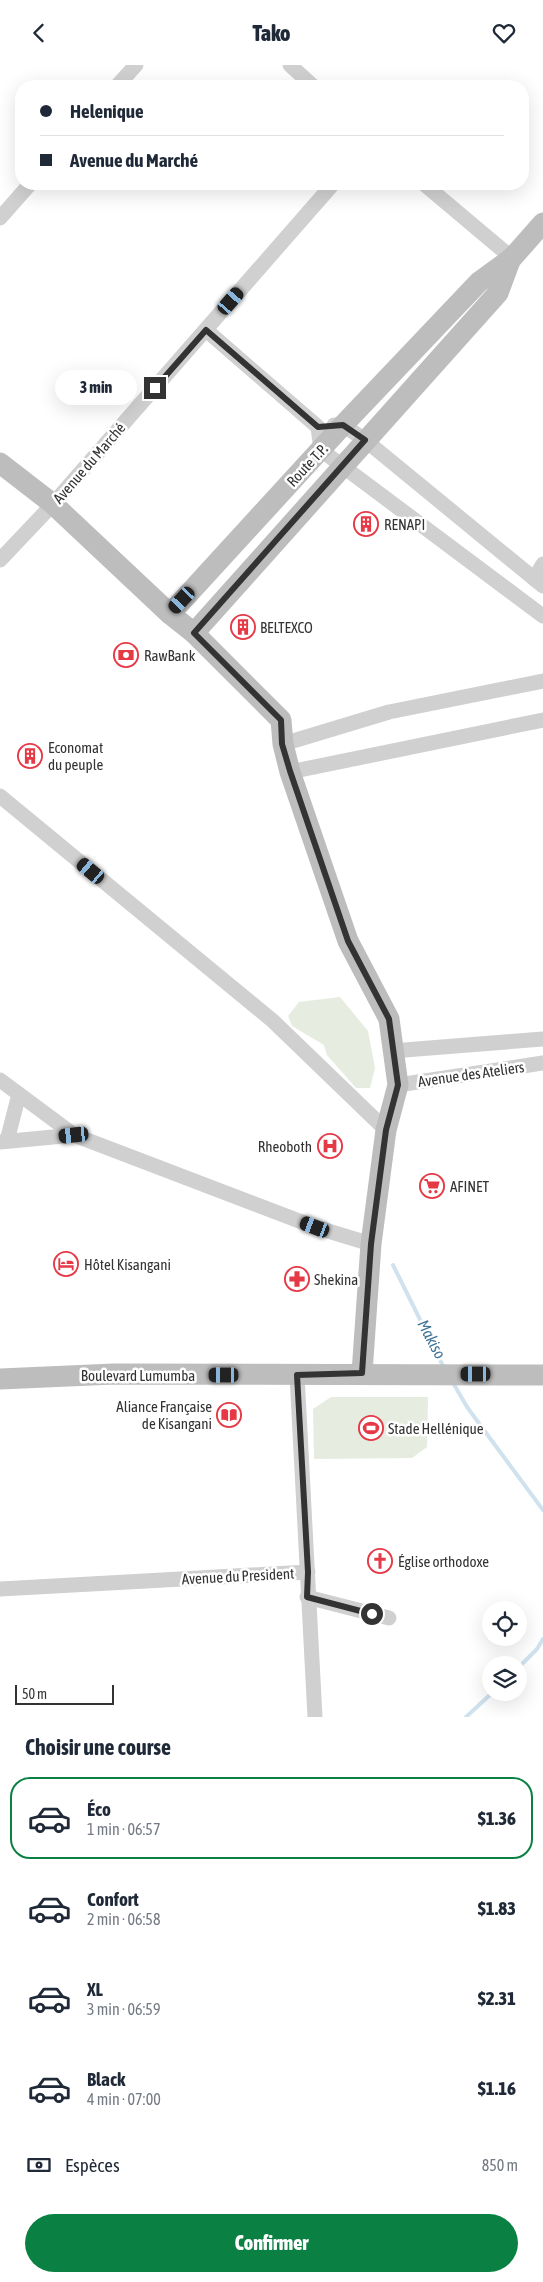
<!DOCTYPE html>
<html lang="fr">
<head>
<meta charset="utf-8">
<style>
	:root { --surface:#fff; --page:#f6f6f7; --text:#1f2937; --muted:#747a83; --line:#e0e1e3; --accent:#0b8043 }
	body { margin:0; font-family:"Asap Condensed",sans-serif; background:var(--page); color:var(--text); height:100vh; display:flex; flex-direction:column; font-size:19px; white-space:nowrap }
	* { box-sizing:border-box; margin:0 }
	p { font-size:16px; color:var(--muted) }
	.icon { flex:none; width:28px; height:28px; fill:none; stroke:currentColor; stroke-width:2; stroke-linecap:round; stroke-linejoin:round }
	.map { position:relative; height:1652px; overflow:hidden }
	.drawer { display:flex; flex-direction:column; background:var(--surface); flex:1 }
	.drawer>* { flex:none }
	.banner { position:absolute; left:15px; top:15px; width:514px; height:110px; border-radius:20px; box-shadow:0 5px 20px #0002; display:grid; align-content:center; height:110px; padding:0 25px; background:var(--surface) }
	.fabs { position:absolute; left:482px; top:1536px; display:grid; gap:10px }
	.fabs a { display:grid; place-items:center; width:45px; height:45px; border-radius:50%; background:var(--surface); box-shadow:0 5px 20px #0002; font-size:25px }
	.scale { position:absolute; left:15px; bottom:12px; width:99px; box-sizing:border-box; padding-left:5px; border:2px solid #333; border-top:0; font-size:14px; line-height:18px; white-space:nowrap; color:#333; -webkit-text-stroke:4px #fff; paint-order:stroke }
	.end { position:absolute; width:22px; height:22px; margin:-11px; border:6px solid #333; background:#fff; box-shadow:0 0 0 2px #fff }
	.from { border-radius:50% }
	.bubble { position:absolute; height:35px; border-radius:18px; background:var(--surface); box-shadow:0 5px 20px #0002; font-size:16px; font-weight:800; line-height:35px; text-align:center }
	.car { position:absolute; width:15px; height:30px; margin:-15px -8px; border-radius:6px; box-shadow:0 0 4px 1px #0007; background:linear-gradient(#222 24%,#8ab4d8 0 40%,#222 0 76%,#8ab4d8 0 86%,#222 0) }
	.banner b { display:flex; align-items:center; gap:18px; height:48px; font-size:19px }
	.banner b+b { border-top:1px solid var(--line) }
	.banner i { width:12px; height:12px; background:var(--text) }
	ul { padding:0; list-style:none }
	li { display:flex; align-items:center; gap:15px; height:82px; margin:0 10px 8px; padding:0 15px; border:2px solid transparent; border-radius:20px }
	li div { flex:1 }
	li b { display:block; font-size:19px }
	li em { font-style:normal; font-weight:800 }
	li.selected { border-color:var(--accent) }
	li>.icon { width:45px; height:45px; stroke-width:1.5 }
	h2 { padding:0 25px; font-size:22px; line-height:60px }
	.pay { display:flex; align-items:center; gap:12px; height:55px; padding:0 25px; font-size:19px }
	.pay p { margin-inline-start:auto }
	.primary-button { display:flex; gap:10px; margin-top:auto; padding:10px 25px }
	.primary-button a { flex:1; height:58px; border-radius:30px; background:var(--accent); color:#fff; font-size:20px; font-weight:800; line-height:58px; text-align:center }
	header { display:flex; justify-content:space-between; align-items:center; height:65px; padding:0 25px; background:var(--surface); font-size:22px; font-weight:800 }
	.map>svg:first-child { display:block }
</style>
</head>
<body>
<header><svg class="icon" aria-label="back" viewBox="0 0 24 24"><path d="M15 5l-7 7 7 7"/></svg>Tako<svg class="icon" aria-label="heart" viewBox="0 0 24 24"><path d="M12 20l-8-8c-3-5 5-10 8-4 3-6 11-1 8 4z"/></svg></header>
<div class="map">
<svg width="543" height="1652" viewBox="0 0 543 1652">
	<rect width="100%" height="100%" fill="#fff"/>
	<g fill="#e6ecdf">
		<polygon points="340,932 368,966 375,1003 370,1023 356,1023 327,990 324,980 292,961 288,951 299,937"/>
		<polygon points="331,1332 428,1332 427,1382 412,1393 314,1394 313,1344"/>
	</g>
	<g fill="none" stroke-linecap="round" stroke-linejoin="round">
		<g stroke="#cfe2ee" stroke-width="4">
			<polyline points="393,1200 444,1303"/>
			<polyline points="452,1316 467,1342 543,1445"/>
			<polyline points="519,1602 537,1584 543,1574"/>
			<polyline points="466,1652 492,1628"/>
		</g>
		<g stroke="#d0d0d0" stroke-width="15">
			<polyline points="290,0 313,21"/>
			<polyline points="117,21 136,0"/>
			<polyline points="424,119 512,193"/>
			<polyline points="0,153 30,119"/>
			<polyline points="206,265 318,362 321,385 543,551"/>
			<polyline points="334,360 343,360 365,375 543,521"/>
			<polyline points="0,495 53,439 333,119"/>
			<polyline points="534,514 543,499"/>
			<polyline points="283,679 389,647 543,616"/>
			<polyline points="290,707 543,655"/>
			<polyline points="0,731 273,956 386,1065"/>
			<polyline points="392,986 543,974"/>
			<polyline points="0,1015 74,1070 315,1162 371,1179"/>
			<polyline points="398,1020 543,998"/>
			<polyline points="7,1076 19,1029"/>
			<polyline points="0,1077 74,1070"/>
			<polyline points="297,1310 315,1652"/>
			<polyline points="0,1524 308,1507"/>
			<polyline points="307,1532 389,1553"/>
		</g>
		<g stroke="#bdbdbd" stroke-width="21">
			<polyline points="0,398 53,439 170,549 194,568 281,655 283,679 290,707 348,876 389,954 398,1020 386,1065 371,1179 362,1308"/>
			<polyline points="170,549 343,360 479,217 512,193 543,158"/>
			<polyline points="194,568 498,228 511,193"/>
			<polyline points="0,1314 114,1309 543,1310"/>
		</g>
	</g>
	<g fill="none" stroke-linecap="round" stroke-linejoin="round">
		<polyline stroke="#333" stroke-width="6" points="155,323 206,265 318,362 343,360 365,375 194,568 281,655 282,679 290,706 348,876 389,954 398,1020 386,1065 371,1179 362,1308 297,1310 308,1507 307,1532 372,1549"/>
	</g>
	<defs>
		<symbol id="building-ring" viewBox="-11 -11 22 22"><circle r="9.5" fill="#fff" stroke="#e63946" stroke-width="1.5"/><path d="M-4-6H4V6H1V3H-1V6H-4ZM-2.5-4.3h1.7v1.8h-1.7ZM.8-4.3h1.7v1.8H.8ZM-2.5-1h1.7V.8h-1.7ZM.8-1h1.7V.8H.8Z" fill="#e63946"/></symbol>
		<symbol id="bank-ring" viewBox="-11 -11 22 22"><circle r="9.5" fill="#fff" stroke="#e63946" stroke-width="1.5"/><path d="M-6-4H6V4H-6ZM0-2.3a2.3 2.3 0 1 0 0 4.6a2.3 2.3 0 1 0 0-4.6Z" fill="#e63946"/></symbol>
		<symbol id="hospital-ring" viewBox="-11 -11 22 22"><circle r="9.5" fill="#fff" stroke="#e63946" stroke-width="1.5"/><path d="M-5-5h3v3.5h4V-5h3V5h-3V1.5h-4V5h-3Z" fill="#e63946"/></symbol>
		<symbol id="supermarket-ring" viewBox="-11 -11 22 22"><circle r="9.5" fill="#fff" stroke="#e63946" stroke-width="1.5"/><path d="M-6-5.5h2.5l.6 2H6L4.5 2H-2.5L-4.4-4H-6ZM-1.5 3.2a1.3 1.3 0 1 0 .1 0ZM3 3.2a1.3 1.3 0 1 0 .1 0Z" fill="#e63946"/></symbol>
		<symbol id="hotel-ring" viewBox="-11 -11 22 22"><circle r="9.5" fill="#fff" stroke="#e63946" stroke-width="1.5"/><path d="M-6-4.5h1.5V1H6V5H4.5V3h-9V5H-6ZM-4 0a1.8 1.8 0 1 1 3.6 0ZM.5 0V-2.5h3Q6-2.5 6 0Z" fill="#e63946"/></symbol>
		<symbol id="pharmacy-ring" viewBox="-11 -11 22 22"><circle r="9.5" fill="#fff" stroke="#e63946" stroke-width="1.5"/><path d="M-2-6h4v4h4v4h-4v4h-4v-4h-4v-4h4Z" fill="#e63946"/></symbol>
		<symbol id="library-ring" viewBox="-11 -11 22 22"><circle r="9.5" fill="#fff" stroke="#e63946" stroke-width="1.5"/><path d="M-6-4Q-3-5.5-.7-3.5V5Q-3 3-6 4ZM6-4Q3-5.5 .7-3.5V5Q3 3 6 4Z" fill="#e63946"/></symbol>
		<symbol id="stadium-ring" viewBox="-11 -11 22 22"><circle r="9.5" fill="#fff" stroke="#e63946" stroke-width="1.5"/><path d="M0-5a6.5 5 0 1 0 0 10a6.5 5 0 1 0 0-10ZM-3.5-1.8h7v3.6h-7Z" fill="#e63946"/></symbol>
		<symbol id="church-ring" viewBox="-11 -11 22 22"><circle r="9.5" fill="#fff" stroke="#e63946" stroke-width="1.5"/><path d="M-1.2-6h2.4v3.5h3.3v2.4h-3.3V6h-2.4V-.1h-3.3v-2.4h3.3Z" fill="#e63946"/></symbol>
	</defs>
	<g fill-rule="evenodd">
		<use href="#building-ring" x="352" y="445" width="28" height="28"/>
		<use href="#building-ring" x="229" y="548" width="28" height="28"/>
		<use href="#bank-ring" x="112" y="576" width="28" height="28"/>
		<use href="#building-ring" x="16" y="677" width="28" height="28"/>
		<use href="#hospital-ring" x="316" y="1067" width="28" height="28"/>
		<use href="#supermarket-ring" x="418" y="1107" width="28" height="28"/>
		<use href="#hotel-ring" x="52" y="1185" width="28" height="28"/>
		<use href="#pharmacy-ring" x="283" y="1200" width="28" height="28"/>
		<use href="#library-ring" x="215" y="1336" width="28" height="28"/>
		<use href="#stadium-ring" x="357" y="1349" width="28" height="28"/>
		<use href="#church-ring" x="366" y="1482" width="28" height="28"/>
	</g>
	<g text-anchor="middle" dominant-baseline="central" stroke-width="5" stroke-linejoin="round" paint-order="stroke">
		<g font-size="15" fill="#333" stroke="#fff">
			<text transform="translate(89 398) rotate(-49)">Avenue du Marché</text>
			<text transform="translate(307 400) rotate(-47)">Route T.P.</text>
			<text transform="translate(471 1009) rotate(-8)">Avenue des Ateliers</text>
			<text x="138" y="1310">Boulevard Lumumba</text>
			<text transform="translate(238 1511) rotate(-3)">Avenue du President</text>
		</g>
		<g font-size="15" fill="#333" stroke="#fff" text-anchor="start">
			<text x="384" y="459">RENAPI</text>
			<text x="260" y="562">BELTEXCO</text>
			<text x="144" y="590">RawBank</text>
			<text x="48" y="682">Economat<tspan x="48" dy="17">du peuple</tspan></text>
			<text x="312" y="1081" text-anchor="end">Rheoboth</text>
			<text x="450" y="1121">AFINET</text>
			<text x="84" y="1199">Hôtel Kisangani</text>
			<text x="314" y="1214">Shekina</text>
			<text x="212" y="1341" text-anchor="end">Aliance Française<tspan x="212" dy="17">de Kisangani</tspan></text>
			<text x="388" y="1363">Stade Hellénique</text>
			<text x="398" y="1496">Église orthodoxe</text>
		</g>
		<g font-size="16" font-style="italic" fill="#3f7597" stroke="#fff">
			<text transform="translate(432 1274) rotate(62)">Makiso</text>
		</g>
	</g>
</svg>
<div class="fabs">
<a><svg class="icon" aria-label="locate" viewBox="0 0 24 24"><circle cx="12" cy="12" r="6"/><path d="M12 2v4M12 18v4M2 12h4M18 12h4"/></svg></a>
<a><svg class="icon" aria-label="layers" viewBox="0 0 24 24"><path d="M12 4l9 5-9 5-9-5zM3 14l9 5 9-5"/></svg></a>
</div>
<div class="scale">50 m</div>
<i class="end from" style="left:372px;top:1549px"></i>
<i class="end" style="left:155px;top:323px"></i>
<div class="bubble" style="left:55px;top:305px;width:82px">3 min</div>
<i class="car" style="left:231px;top:236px;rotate:41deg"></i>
<i class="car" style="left:182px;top:535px;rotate:223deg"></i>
<i class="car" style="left:91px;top:806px;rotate:310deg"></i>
<i class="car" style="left:74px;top:1070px;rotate:264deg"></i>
<i class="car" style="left:315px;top:1162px;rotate:291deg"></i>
<i class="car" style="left:476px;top:1309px;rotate:270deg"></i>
<i class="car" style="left:224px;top:1310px;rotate:270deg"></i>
<div class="banner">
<b><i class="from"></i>Helenique</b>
<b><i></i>Avenue du Marché</b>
</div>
</div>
<section class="drawer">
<h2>Choisir une course</h2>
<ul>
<li class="selected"><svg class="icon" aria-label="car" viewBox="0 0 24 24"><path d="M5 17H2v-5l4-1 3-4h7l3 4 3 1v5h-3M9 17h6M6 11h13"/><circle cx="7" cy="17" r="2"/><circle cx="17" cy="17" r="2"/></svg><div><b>Éco</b><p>1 min · 06:57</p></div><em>$1.36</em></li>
<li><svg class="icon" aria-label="car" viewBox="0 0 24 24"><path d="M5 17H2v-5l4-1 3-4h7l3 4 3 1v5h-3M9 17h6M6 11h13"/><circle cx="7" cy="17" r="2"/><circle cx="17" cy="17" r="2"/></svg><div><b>Confort</b><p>2 min · 06:58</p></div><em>$1.83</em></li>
<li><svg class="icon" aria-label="car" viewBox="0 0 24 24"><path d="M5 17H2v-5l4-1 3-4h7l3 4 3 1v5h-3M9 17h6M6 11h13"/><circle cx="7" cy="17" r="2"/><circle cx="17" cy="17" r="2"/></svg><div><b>XL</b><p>3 min · 06:59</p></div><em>$2.31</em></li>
<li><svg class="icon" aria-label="car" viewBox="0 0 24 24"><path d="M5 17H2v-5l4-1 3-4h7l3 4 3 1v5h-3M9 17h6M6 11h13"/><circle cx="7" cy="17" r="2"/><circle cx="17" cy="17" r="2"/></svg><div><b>Black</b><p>4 min · 07:00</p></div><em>$1.16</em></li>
</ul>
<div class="pay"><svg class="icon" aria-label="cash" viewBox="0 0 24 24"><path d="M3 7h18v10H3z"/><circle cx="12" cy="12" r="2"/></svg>Espèces<p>850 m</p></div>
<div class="primary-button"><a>Confirmer</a></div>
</section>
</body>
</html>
